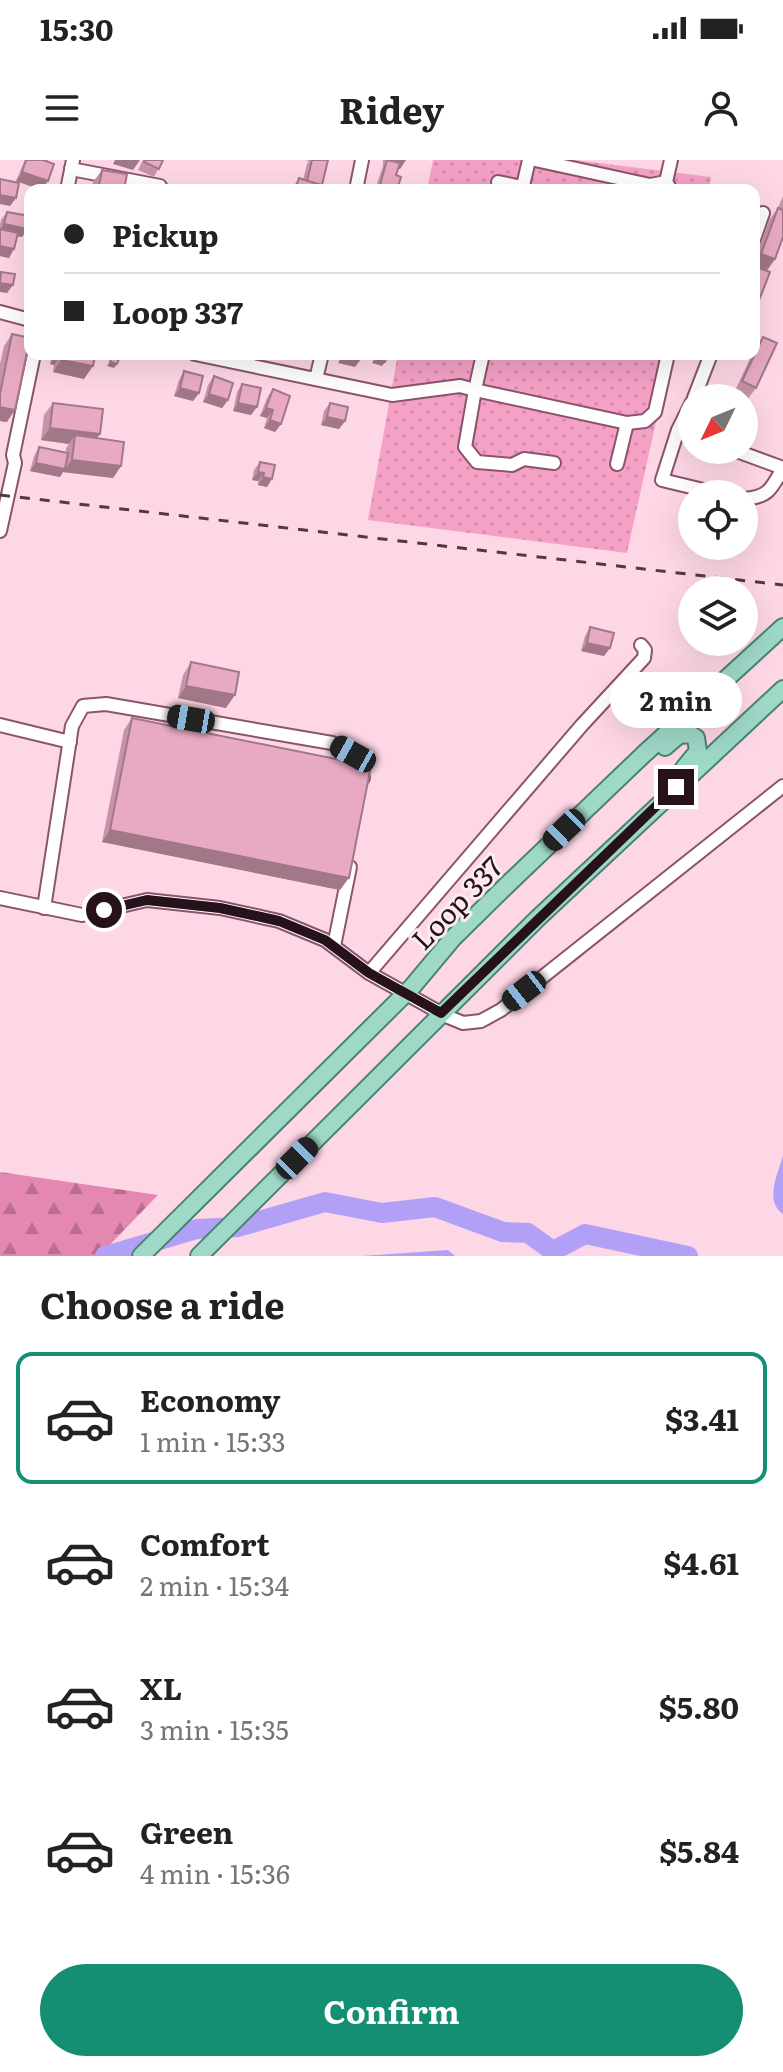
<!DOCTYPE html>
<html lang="en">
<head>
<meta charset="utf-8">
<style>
	:root { --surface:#fff; --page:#f6f6f6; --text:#222; --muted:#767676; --line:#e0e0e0; --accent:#148f74 }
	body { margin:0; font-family:Literata,serif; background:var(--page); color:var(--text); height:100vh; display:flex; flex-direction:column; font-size:30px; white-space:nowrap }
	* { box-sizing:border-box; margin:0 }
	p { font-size:26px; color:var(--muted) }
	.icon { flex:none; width:44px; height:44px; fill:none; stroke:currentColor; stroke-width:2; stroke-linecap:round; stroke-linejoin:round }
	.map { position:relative; height:1096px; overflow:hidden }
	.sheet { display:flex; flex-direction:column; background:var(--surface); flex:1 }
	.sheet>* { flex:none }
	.hud { position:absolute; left:24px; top:24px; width:736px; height:176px; border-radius:16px; box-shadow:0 8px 32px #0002; display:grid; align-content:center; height:176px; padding:0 40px; background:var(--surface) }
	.needle { width:52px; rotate:227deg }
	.controls { position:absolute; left:678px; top:224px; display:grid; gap:16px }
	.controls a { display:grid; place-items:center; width:80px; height:80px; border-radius:50%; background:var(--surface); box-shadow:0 8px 32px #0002; font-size:40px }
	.end { position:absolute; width:36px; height:36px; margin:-18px; border:10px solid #27111b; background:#fff; box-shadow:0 0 0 4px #fff }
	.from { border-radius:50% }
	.bubble { position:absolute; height:56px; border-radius:28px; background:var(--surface); box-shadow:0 8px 32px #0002; font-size:26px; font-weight:700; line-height:56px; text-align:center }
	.car { position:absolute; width:24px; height:48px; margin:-24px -12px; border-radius:10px; box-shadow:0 0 6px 2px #0007; background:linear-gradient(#222 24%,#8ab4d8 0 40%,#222 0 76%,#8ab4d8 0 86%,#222 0) }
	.hud b { display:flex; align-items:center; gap:28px; height:76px; font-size:30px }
	.hud b+b { border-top:2px solid var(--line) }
	.hud i { width:20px; height:20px; background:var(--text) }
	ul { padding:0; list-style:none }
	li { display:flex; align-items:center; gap:24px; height:132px; margin:0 16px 12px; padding:0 24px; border:4px solid transparent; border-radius:16px }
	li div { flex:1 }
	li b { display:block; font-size:30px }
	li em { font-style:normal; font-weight:700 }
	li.selected { border-color:var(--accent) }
	li>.icon { width:72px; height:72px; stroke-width:1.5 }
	h2 { padding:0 40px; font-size:36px; line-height:96px }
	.primary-button { display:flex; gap:16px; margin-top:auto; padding:16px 40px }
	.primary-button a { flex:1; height:92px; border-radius:48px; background:var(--accent); color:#fff; font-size:32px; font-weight:700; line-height:92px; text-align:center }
	.status { display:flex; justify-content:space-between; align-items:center; height:56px; padding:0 40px; background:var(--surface); direction:ltr }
	.status svg { height:22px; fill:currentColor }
	header { display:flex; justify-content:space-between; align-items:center; height:104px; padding:0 40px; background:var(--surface); font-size:36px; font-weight:700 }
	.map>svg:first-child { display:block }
</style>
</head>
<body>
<div class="status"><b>15:30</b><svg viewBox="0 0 49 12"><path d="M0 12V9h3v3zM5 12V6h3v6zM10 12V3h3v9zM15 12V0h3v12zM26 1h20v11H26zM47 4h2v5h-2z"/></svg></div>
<header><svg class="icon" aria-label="menu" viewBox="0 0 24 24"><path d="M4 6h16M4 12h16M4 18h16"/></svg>Ridey<svg class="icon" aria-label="person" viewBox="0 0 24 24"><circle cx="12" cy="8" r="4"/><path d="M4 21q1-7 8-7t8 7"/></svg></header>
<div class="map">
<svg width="783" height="1096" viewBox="0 0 783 1096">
	<defs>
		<pattern id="grass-dots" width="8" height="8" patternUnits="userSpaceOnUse" patternTransform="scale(2)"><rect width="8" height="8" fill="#f5a1c5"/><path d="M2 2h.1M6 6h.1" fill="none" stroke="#d28aa9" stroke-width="1.8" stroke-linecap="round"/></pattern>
		<pattern id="forest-firs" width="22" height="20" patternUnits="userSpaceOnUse" patternTransform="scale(2)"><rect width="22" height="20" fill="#e487b1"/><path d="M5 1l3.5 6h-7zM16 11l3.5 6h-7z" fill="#b96d8f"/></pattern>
	</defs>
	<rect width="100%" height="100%" fill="#fed7e6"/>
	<g fill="url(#grass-dots)">
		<polygon points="433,0 575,0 711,17 709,30 427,30"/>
		<polygon points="398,194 671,194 627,393 368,360"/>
	</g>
	<polygon fill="url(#forest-firs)" points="0,1012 158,1035 99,1096 0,1096"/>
	<g fill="#b2a0f6">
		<path d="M783,995V1054C764,1041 778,1014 783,995Z"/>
		<polygon points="448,1090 455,1096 362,1096"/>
	</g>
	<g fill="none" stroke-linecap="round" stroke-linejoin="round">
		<polyline stroke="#b2a0f6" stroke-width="20" points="105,1096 197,1069 238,1067 325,1042 382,1053 435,1047 503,1072 528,1073 553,1091 585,1074 688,1096"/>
		<defs>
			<g id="minor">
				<polyline points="535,0 650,25 666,22"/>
				<polyline points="671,0 666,22 671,30"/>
				<polyline points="71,9 160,26"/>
				<polyline points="498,22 522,27"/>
				<polyline points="67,30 73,0"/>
				<polyline points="356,30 362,0"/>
				<polyline points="522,30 529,0"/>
				<polyline points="754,79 763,53"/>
				<polyline points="0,152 30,160"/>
				<polyline points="195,194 392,235 460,226 475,230 465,287 477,302 512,305 524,299 554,303"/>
				<polyline points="483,194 475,230 627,263 645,261 655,252 668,194"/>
				<polyline points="316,219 322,194"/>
				<polyline points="694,238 711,194"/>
				<polyline points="692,242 678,270 662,320 720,334"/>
				<polyline points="734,290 783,308"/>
				<polyline points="617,304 627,263"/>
				<path d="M744,339C769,337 771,329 783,308"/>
				<polyline points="0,371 15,303 13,295 34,194"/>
				<polyline points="0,565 70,582"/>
				<polyline points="0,738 82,755 147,740 220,748 279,761 325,780 369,813 446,856 463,863 481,861 501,850 783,626"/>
				<path d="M44,748L72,566L83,546L106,544L332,583C348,591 360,598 363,618"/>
				<polyline points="334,786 350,707"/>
				<polyline points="369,813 582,565 644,498 645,490 641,485"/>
			</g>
			<g id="major">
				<polyline points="665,587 679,575 690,574 696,578 698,591 684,608"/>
				<polyline points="141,1096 412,827 453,778 507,725 644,594 783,467"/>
				<polyline points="199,1096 538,758 783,529"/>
			</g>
		</defs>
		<use href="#minor" stroke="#8b546c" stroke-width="16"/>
		<use href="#major" stroke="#4b8273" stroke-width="20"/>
		<use href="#minor" stroke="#fff" stroke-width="12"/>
		<use href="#major" stroke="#9ed9c8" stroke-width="16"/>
		<polyline stroke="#523843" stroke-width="3" stroke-dasharray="10 10" stroke-linecap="butt" points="0,335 783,425"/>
	</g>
	<g fill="#c892a8">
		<polygon points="25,0 48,0 42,30 16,21"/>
		<polygon points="143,0 163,0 154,17 138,10"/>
		<polygon points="305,0 328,0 322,26 325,30 291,30 299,18 303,20 307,4 309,1"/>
		<polygon points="383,0 406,0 400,9 398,8 396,15 397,30 375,30 383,6"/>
		<polygon points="102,10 124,30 92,30 93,22"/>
		<polygon points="783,36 783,77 775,99 767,111 754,153 754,110 756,108 754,107 754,101 769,60 778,48"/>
		<polygon points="7,52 22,77 17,76 9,98 0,96 0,65 1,60"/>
		<polygon points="12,174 7,262 0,261 0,204 4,186"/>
		<polygon points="763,177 756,228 747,240 734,233 752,194 754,194 754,189"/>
		<polygon points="52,194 87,194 84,219 53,212 54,205 50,204"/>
		<polygon points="184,211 199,233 193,241 174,236 179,220"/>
		<polygon points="214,216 228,240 222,248 203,242 208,225"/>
		<polygon points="242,224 251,255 233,251 237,232"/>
		<polygon points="273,229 281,264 275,272 264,268 267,258 260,256 267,238"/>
		<polygon points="53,243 97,278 121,306 113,318 63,312 60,317 30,311 34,296 39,287 66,293 66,288 69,284 41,280 44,255"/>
		<polygon points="330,243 345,261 339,269 321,265 324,251"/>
		<polygon points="260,302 275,305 267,327 258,325 258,321 252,320 254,310"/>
		<polygon points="590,467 610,488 604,496 581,491 585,476"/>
		<polygon points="191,502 226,548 178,538 183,515"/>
		<polygon points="132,558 340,730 102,682 124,570"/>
	</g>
	<g fill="#a27788">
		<polygon points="115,0 140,0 133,10 113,4"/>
		<polygon points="387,0 406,0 400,9 386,6"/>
		<polygon points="22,12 48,21 42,30 16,21"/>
		<polygon points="380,25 397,30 376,30"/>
		<polygon points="0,35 16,38 10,46 0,44"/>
		<polygon points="4,64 28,69 22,77 0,73 0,70"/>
		<polygon points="0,86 14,89 9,98 0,96"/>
		<polygon points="761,94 775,99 766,111 754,107 754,103"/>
		<polygon points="0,123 13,125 7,133 0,132"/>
		<polygon points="57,194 62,194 54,205 50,204"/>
		<polygon points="343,194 361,199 355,207 338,203"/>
		<polygon points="375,198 385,202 382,206 372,203"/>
		<polygon points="61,200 93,206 84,219 53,212"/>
		<polygon points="110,202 117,204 114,208 107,206"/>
		<polygon points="180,228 199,233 193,241 174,236"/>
		<polygon points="209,234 228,240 222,248 203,242"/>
		<polygon points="238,243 257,247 251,255 233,251"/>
		<polygon points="0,247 15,250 7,262 0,261"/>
		<polygon points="266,248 273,250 267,258 260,256"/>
		<polygon points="327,257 345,261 339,269 321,265"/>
		<polygon points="270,260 281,264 275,272 264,268"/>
		<polygon points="50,268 100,274 92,286 75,275 69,284 41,280"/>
		<polygon points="72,300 121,306 113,318 63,312 60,317 30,311 36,303 65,309"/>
		<polygon points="258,312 264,313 258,321 252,320"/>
		<polygon points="263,317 272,319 267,327 258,325"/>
		<polygon points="587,483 610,488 604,496 581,491"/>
		<polygon points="186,526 235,535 226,548 178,538"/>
		<polygon points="110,670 349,718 340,730 102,682"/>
	</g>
	<g fill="#e8aac3" stroke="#a27788" stroke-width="2">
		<polygon points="26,0 43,0 54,4 48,21 22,12"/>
		<polygon points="145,0 163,0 159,9 144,2"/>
		<polygon points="312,0 328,0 322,25 307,21"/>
		<polygon points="387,0 400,3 396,15 401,17 397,30 380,25"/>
		<polygon points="102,10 127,14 124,30 98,30"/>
		<polygon points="299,18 326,27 325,30 299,30 300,29 296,28"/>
		<polygon points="0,19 19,23 16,38 0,35"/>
		<polygon points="778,48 783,50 783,77 775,99 761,94"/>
		<polygon points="7,52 30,56 28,69 4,64"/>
		<polygon points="0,69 18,73 14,89 0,86"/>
		<polygon points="756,107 770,112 754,153 754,113"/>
		<polygon points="1,112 15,114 13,125 0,123"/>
		<polygon points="12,174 30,178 15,250 0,247 0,234"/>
		<polygon points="763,177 777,183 756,228 742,221"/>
		<polygon points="63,194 87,194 95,196 93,206 61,200"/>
		<polygon points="113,194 121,194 117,204 110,202"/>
		<polygon points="344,194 362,194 361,199"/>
		<polygon points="376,194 388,194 385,202 375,198"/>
		<polygon points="184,211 203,216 199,233 180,228"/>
		<polygon points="214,216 233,223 228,240 209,234"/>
		<polygon points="242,224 261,228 257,247 238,243"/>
		<polygon points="273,229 290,236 281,264 270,260 273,250 266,248"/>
		<polygon points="53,243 103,249 100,274 50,268"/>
		<polygon points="330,243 348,247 345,261 327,257"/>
		<polygon points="75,275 124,282 121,306 72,300"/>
		<polygon points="39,287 68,293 65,309 36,303"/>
		<polygon points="260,302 275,305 272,319 263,317 264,313 258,312"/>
		<polygon points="590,467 614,473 610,488 587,483"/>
		<polygon points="191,502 239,512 235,535 186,526"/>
		<polygon points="132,558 371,606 349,718 110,670"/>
	</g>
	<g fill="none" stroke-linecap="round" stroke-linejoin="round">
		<polyline stroke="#27111b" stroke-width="10" points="104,750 147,740 220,748 279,761 325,780 369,813 441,853 676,627"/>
	</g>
	<g text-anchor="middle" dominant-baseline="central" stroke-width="6" stroke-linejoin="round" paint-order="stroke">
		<g font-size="28" fill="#27111b" stroke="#faecf1">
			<text transform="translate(456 742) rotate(-46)">Loop 337</text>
		</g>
	</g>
</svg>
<div class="controls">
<a><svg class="needle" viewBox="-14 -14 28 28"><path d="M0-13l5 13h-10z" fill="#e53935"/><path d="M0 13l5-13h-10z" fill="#767676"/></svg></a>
<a><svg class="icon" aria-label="locate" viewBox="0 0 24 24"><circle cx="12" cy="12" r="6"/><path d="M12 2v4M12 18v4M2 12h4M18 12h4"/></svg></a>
<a><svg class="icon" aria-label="layers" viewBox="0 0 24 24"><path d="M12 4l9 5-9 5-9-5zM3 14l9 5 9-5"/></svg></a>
</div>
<i class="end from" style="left:104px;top:750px"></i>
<i class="end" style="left:676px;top:627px"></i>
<div class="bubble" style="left:610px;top:512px;width:132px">2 min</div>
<i class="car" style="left:191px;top:559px;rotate:280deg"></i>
<i class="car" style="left:353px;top:594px;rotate:299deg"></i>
<i class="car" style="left:564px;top:670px;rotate:226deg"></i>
<i class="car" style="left:524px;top:831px;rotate:232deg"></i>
<i class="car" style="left:297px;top:998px;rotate:45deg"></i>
<div class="hud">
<b><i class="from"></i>Pickup</b>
<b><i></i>Loop 337</b>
</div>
</div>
<section class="sheet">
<h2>Choose a ride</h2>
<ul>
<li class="selected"><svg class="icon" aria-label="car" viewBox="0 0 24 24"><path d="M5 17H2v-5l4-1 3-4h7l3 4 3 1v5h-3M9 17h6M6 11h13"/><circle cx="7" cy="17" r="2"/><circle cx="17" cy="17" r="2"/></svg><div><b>Economy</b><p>1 min · 15:33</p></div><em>$3.41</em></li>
<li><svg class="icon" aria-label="car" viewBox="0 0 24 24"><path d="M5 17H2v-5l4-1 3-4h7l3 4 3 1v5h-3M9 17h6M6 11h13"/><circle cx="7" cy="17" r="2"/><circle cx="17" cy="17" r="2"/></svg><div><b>Comfort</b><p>2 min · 15:34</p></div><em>$4.61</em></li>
<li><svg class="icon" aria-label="car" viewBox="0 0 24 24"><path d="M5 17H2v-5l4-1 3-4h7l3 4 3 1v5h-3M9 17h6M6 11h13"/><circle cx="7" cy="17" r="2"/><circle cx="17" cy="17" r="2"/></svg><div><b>XL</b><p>3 min · 15:35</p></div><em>$5.80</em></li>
<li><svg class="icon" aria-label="car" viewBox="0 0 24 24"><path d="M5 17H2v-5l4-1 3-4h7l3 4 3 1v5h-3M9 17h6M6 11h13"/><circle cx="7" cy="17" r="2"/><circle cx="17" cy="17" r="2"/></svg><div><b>Green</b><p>4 min · 15:36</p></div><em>$5.84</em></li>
</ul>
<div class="primary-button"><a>Confirm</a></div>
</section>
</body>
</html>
